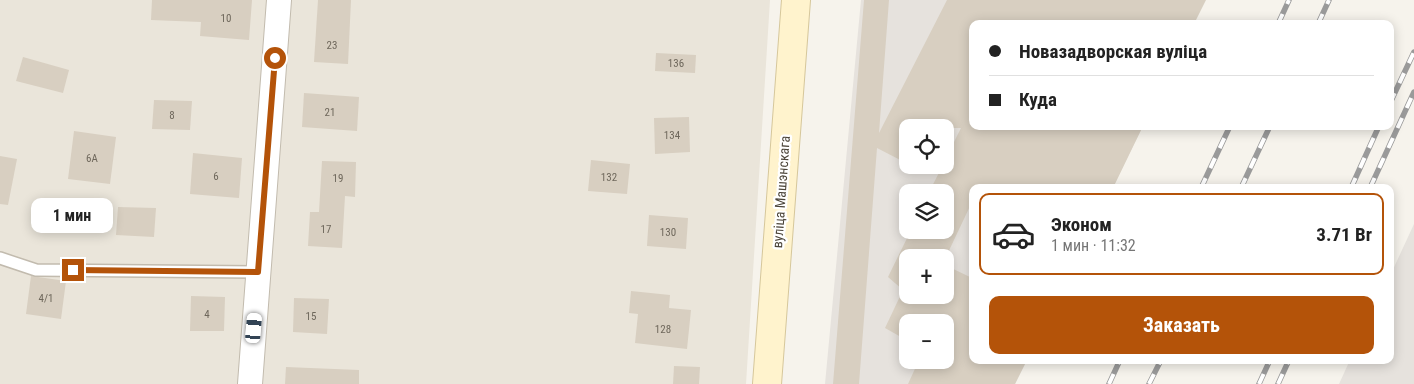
<!DOCTYPE html>
<html lang="ru">
<head>
<meta charset="utf-8">
<style>
	:root { --surface:#fff; --page:#f2f2f2; --text:#222; --muted:#767676; --line:#e0e0e0; --accent:#b45309 }
	body { margin:0; font-family:"Roboto Condensed",sans-serif; background:var(--page); color:var(--text); height:100vh; display:flex; flex-direction:column; font-size:19px; white-space:nowrap }
	* { box-sizing:border-box; margin:0 }
	p { font-size:16px; color:var(--muted) }
	.icon { flex:none; width:28px; height:28px; fill:none; stroke:currentColor; stroke-width:2; stroke-linecap:round; stroke-linejoin:round }
	.map { position:relative; flex:1; overflow:hidden }
	.details { position:absolute; left:969px; top:184px; width:425px; height:180px; display:flex; flex-direction:column; background:var(--surface); border-radius:10px; box-shadow:0 2px 12px #0003 }
	.details>* { flex:none }
	.banner { position:absolute; left:969px; top:20px; width:425px; height:110px; border-radius:10px; box-shadow:0 2px 12px #0003; display:grid; align-content:center; height:110px; padding:0 20px; background:var(--surface) }
	.tools { position:absolute; left:899px; top:119px; display:grid; gap:10px }
	.tools a { display:grid; place-items:center; width:55px; height:55px; border-radius:10px; background:var(--surface); box-shadow:0 2px 12px #0003; font-size:25px }
	.end { position:absolute; width:22px; height:22px; margin:-11px; border:6px solid #b45309; background:#fff; box-shadow:0 0 0 2px #fff }
	.from { border-radius:50% }
	.bubble { position:absolute; height:35px; border-radius:10px; background:var(--surface); box-shadow:0 2px 12px #0003; font-size:16px; font-weight:700; line-height:35px; text-align:center }
	.car { position:absolute; width:15px; height:30px; margin:-15px -8px; border-radius:6px; box-shadow:0 0 4px 1px #0007; background:linear-gradient(#fff 24%,#345 0 40%,#fff 0 76%,#345 0 86%,#fff 0) }
	.banner b { display:flex; align-items:center; gap:18px; height:48px; font-size:19px }
	.banner b+b { border-top:1px solid var(--line) }
	.banner i { width:12px; height:12px; background:var(--text) }
	ul { padding:9px 0 0; list-style:none }
	li { display:flex; align-items:center; gap:15px; height:82px; margin:0 10px 8px; padding:0 10px; border:2px solid transparent; border-radius:10px }
	li div { flex:1 }
	li b { display:block; font-size:19px }
	li em { font-style:normal; font-weight:700 }
	li.active { border-color:var(--accent) }
	li>.icon { width:45px; height:45px; stroke-width:1.5 }
	.action { display:flex; gap:10px; margin-top:auto; padding:10px 20px }
	.action a { flex:1; height:58px; border-radius:10px; background:var(--accent); color:#fff; font-size:20px; font-weight:700; line-height:58px; text-align:center }
	.map>svg:first-child { display:block }
</style>
</head>
<body>
<div class="map">
<svg width="1414" height="384" viewBox="0 0 1414 384">
	<rect width="100%" height="100%" fill="#f6f3ec"/>
	<polygon fill="#eae5da" points="0,0 770,0 746,384 0,384"/>
	<g fill="#e6e2dd" fill-rule="evenodd">
		<path d="M861,0H1206L972,24V126H1143L1113,187L972,188V360H1027L1015,384H825ZM908,128H945V165H908ZM908,192H945V230H908ZM908,258H945V295H908ZM908,322H945V360H908Z"/>
		<polygon points="1414,224 1414,384 1339,384 1350,360 1390,360 1390,276"/>
	</g>
	<g fill="#d8cfc1">
		<polygon points="152,0 252,0 249,40 200,36 201,22 151,20"/>
		<polygon points="318,0 351,0 348,64 314,62"/>
		<polygon points="864,0 889,0 879,133 947,0 1206,0 1194,24 972,24 972,126 1143,126 1113,188 972,188 972,202 945,259 945,258 908,258 908,295 945,295 945,265 972,278 972,360 1027,360 1015,384 908,384 919,360 945,360 945,322 908,322 908,341 885,328 903,290 888,277 911,230 945,230 945,192 929,192 943,165 945,165 945,160 961,128 908,128 908,164 877,148 859,384 833,384"/>
		<polygon points="656,53 696,55 695,73 655,71"/>
		<polygon points="23,57 69,70 63,93 16,81"/>
		<polygon points="304,93 359,97 357,131 302,127"/>
		<polygon points="154,100 192,101 190,130 152,129"/>
		<polygon points="689,117 690,152 655,154 654,118"/>
		<polygon points="74,131 116,137 110,184 68,179"/>
		<polygon points="193,153 242,158 239,198 190,194"/>
		<polygon points="0,156 17,159 8,205 0,204"/>
		<polygon points="591,160 630,164 627,194 588,191"/>
		<polygon points="322,161 356,162 355,197 345,196 342,248 308,246 310,212 319,212"/>
		<polygon points="118,207 156,208 154,237 116,235"/>
		<polygon points="649,215 688,218 686,249 647,246"/>
		<polygon points="31,276 66,281 61,319 26,314"/>
		<polygon points="631,291 670,295 669,308 691,310 687,349 635,343 638,314 629,313"/>
		<polygon points="191,296 225,297 224,331 190,331"/>
		<polygon points="294,298 329,299 327,334 293,332"/>
		<polygon points="674,366 700,367 699,384 673,384"/>
		<polygon points="286,367 359,370 359,384 285,384"/>
	</g>
	<g fill="none" stroke-linecap="round" stroke-linejoin="round">
		<defs>
			<polyline id="lane" points="0,258 36,270 258,272"/>
			<polyline id="street" points="250,384 279,0"/>
			<polyline id="secondary" points="767,384 796,0"/>
		</defs>
		<use href="#lane" stroke="#c2bbae" stroke-width="14"/>
		<use href="#street" stroke="#c2bbae" stroke-width="26"/>
		<use href="#secondary" stroke="#d6c79b" stroke-width="30"/>
		<use href="#lane" stroke="#fff" stroke-width="11"/>
		<use href="#street" stroke="#fff" stroke-width="24"/>
		<use href="#secondary" stroke="#fff3cd" stroke-width="28"/>
		<defs>
			<g id="rail">
				<polyline points="1278,24 1289,0"/>
				<polyline points="1318,24 1329,0"/>
				<polyline points="1390,103 1414,52"/>
				<polyline points="1201,188 1230,126"/>
				<polyline points="1241,188 1270,126"/>
				<polyline points="1351,188 1379,126"/>
				<polyline points="1370,188 1414,92"/>
				<polyline points="1109,384 1120,360"/>
				<polyline points="1149,384 1161,360"/>
				<polyline points="1259,384 1270,360"/>
				<polyline points="1278,384 1289,360"/>
			</g>
		</defs>
		<use href="#rail" stroke="#9a9a9a" stroke-width="5.5"/>
		<use href="#rail" stroke="#fff" stroke-width="4" stroke-dasharray="11" stroke-linecap="butt"/>
	</g>
	<g fill="none" stroke-linecap="round" stroke-linejoin="round">
		<polyline stroke="#b45309" stroke-width="6" points="73,270 258,272 275,58"/>
	</g>
	<g text-anchor="middle" dominant-baseline="central" stroke-width="4.5" stroke-linejoin="round" paint-order="stroke">
		<g font-size="11" fill="#6e675b">
			<text x="226" y="18">10</text>
			<text x="332" y="45">23</text>
			<text x="676" y="63">136</text>
			<text x="330" y="112">21</text>
			<text x="172" y="115">8</text>
			<text x="672" y="135">134</text>
			<text x="92" y="158">6А</text>
			<text x="216" y="176">6</text>
			<text x="609" y="177">132</text>
			<text x="338" y="178">19</text>
			<text x="326" y="229">17</text>
			<text x="668" y="232">130</text>
			<text x="46" y="298">4/1</text>
			<text x="207" y="314">4</text>
			<text x="311" y="316">15</text>
			<text x="663" y="329">128</text>
		</g>
		<g font-size="14" fill="#4b4439" stroke="#fff">
			<text transform="translate(781 192) rotate(-86)">вуліца Машэнскага</text>
		</g>
	</g>
</svg>
<div class="tools">
<a><svg class="icon" aria-label="locate" viewBox="0 0 24 24"><circle cx="12" cy="12" r="6"/><path d="M12 2v4M12 18v4M2 12h4M18 12h4"/></svg></a>
<a><svg class="icon" aria-label="layers" viewBox="0 0 24 24"><path d="M12 4l9 5-9 5-9-5zM3 14l9 5 9-5"/></svg></a>
<a>+</a>
<a>−</a>
</div>
<i class="end from" style="left:275px;top:58px"></i>
<i class="end" style="left:73px;top:270px"></i>
<div class="bubble" style="left:31px;top:198px;width:82px">1 мин</div>
<i class="car" style="left:254px;top:328px;rotate:5deg"></i>
<div class="banner">
<b><i class="from"></i>Новазадворская вуліца</b>
<b><i></i>Куда</b>
</div>
<section class="details">
<ul>
<li class="active"><svg class="icon" aria-label="car" viewBox="0 0 24 24"><path d="M5 17H2v-5l4-1 3-4h7l3 4 3 1v5h-3M9 17h6M6 11h13"/><circle cx="7" cy="17" r="2"/><circle cx="17" cy="17" r="2"/></svg><div><b>Эконом</b><p>1 мин · 11:32</p></div><em>3.71 Br</em></li>
</ul>
<div class="action"><a>Заказать</a></div>
</section>
</div>
</body>
</html>
